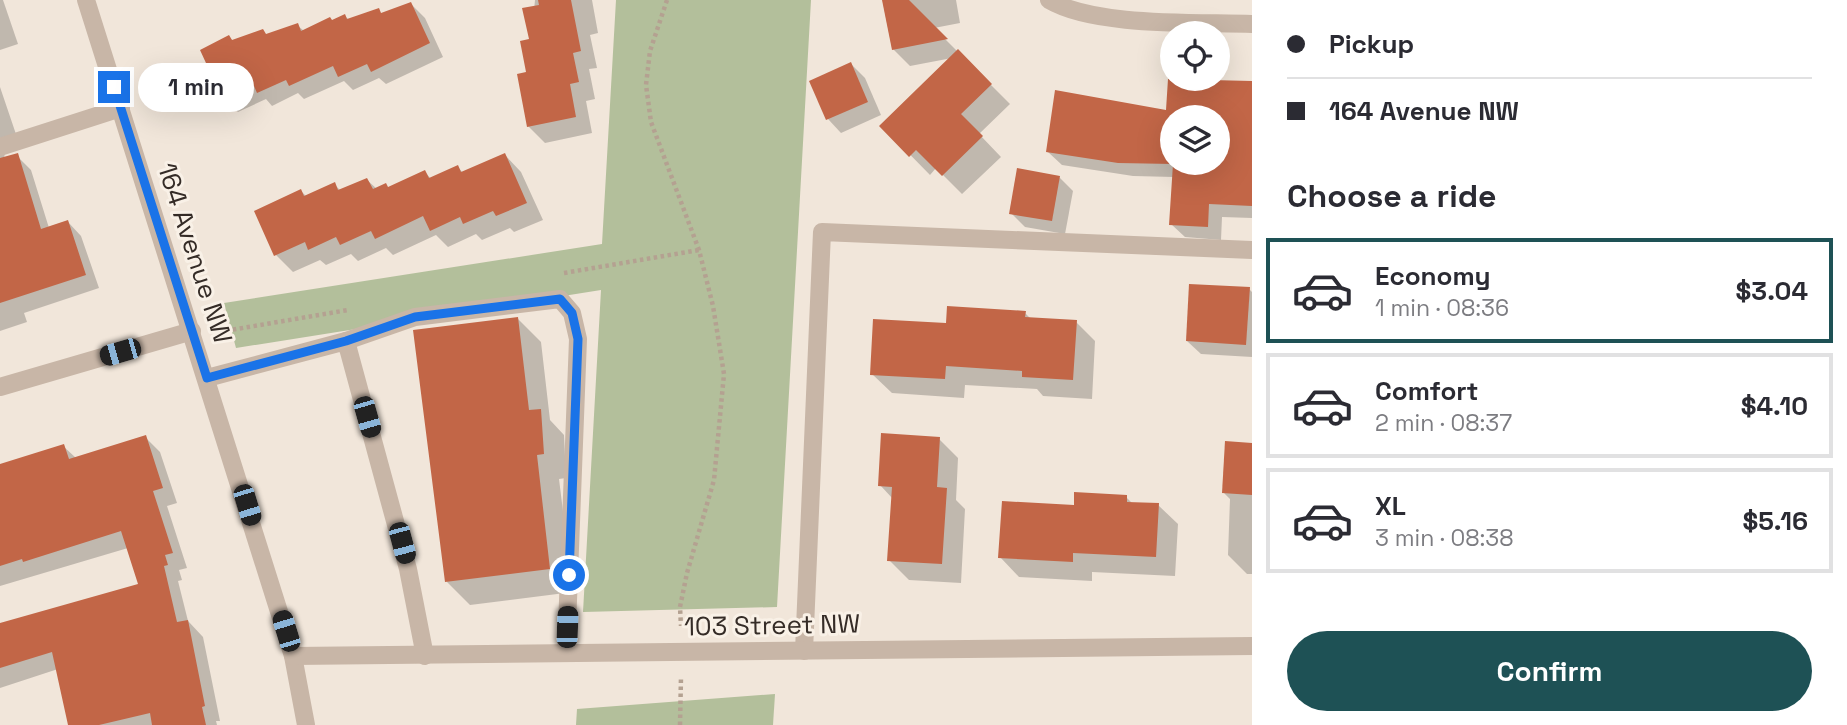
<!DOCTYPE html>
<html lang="en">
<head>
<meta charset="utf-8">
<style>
	:root { --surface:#fff; --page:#f7f7f7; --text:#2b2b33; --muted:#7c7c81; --line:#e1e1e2; --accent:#1e5155 }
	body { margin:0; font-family:"Space Grotesk",sans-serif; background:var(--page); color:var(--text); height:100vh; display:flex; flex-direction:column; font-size:26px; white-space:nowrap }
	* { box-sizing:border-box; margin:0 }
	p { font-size:23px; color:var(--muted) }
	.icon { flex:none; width:38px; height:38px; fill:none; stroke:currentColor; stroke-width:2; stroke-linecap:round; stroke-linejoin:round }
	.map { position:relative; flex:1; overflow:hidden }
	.sheet { display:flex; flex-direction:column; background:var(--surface); width:595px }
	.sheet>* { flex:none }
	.hud { display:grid; align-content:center; height:154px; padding:0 35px; background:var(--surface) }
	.fabs { position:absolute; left:1160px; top:21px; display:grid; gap:14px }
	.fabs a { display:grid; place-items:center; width:70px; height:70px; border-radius:50%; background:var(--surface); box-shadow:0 7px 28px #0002; font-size:35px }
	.end { position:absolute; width:32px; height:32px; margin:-16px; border:9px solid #1a73e8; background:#fff; box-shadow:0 0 0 4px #fff }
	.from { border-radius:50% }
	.bubble { position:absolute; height:49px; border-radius:24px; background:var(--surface); box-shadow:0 7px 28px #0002; font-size:23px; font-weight:700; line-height:49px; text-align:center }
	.car { position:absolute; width:21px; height:42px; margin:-21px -10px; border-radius:9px; box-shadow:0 0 5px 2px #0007; background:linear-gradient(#222 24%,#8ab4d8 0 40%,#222 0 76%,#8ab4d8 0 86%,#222 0) }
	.hud b { display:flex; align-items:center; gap:24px; height:66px; font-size:26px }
	.hud b+b { border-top:2px solid var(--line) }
	.hud i { width:18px; height:18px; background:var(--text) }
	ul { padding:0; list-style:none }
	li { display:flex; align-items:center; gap:21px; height:105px; margin:0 14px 10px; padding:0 21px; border:4px solid var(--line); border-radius:0px }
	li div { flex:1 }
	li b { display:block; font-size:26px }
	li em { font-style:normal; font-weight:700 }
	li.selected { border-color:var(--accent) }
	li>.icon { width:63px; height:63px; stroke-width:1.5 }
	h2 { padding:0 35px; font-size:32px; line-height:84px }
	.cta { display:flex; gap:14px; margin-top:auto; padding:14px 35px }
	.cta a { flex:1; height:80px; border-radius:42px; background:var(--accent); color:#fff; font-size:28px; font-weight:700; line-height:80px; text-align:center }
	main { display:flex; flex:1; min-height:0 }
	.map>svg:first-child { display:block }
</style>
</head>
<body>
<main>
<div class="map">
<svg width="1252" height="725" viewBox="0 0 1252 725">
	<rect width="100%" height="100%" fill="#f1e6da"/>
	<g fill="#b3bf9b">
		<polygon points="616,0 811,0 777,607 583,612 601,290 236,348 224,303 602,244"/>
		<polygon points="775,694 773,725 576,725 577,709"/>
	</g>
	<g fill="#0003" fill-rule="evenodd">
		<polygon points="0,0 3,0 18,44 0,50"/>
		<polygon points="535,0 592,0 598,33 590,35 597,68 589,69 595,99 586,101 592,133 545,143 528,126 528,73"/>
		<polygon points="883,0 956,0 960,23 934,28 1010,104 979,134 1001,157 962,194 936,168 930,175 882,126 952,58 910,66 893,49"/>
		<polygon points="411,4 425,18 443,57 386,84 379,78 353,90 344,81 304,99 298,93 272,106 266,99 238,112 225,99 229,37 233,41 267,36 297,25 304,31 345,16 349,20 382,14"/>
		<polygon points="851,64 865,78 881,115 841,133 828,119 811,82"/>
		<path d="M1170,78L1252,83V218L1222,217L1221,240L1185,237L1171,224L1174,177L1133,176L1062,165L1048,152L1168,112ZM1172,117H1218V163H1172Z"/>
		<polygon points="0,87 20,146 5,152 4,159 17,156 31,170 49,228 68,222 81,236 99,288 24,313 27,322 0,331"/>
		<polygon points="505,155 521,172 543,220 514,232 510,228 482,240 476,234 448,247 436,235 393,255 386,248 358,261 351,254 326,265 320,260 293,272 276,255 301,191 307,197 334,184 341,191 367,180 377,189 389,189 425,172 431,179 458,167 463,173"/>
		<polygon points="1059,177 1073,191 1065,234 1025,227 1011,213"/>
		<polygon points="1249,289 1252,292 1252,357 1201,354 1187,341"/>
		<polygon points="1025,313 1031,319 1076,322 1095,341 1092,399 1043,396 1037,389 965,385 964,398 892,393 872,374 948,325"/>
		<polygon points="517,318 541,342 550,420 564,435 566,478 559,479 573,592 470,605 447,582"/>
		<polygon points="145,437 160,452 177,503 167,506 187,568 179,570 182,580 178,581 188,621 203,637 220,721 216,721 217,725 69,725 58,669 0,688 0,626 140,585 128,548 0,586 0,467 63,446 76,458"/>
		<polygon points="939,439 958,458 956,500 965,509 961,583 909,580 889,560 893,499 880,485"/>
		<polygon points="1252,445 1252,574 1247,574 1228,555 1230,499 1224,493"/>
		<polygon points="1126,497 1133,504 1158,505 1178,524 1175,576 1092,572 1092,581 1019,577 1000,557 1075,507"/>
	</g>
	<g fill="#c26647" fill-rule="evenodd">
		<polygon points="538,0 571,0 581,51 573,53 579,82 570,84 576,117 527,127 517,74 526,72 520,41 529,39 522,8 539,5"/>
		<polygon points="882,0 909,0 948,39 892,50"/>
		<polygon points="411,2 430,43 371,72 367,64 338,77 333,66 289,86 286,80 257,93 254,86 223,100 200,50 229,35 232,40 263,29 266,34 298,23 301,31 330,17 332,20 345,14 347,19 379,8 381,13"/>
		<polygon points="958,49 992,84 961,114 983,136 942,176 916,150 909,157 879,126"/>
		<polygon points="851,62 868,102 826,120 809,81"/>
		<path d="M1168,79L1252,81V206L1209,204L1208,227L1169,225L1173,164L1118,163L1046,152L1055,90L1166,110ZM1172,117H1218V163H1172Z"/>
		<polygon points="18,153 41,229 68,220 86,275 0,303 0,158"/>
		<polygon points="505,153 527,203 496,216 493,211 463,224 460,217 430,231 423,216 375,239 371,231 340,245 336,237 308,250 305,242 274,256 254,211 301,189 304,196 335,182 338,190 367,178 373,189 386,183 388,187 425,170 429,178 458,165 461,172"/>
		<polygon points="1017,168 1060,176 1052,221 1009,214"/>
		<polygon points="1189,284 1250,287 1246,345 1186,341"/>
		<polygon points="947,306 1026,311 1025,317 1077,320 1073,380 1022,377 1022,371 946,366 945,379 870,375 873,319 946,323"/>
		<polygon points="518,317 529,410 541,409 544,454 537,455 550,569 445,582 413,330"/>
		<polygon points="881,433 940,437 937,487 947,488 942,564 887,561 892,487 878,486"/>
		<polygon points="146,435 163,488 153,491 173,553 165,555 168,565 164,566 177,622 188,620 205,706 202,707 206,725 152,725 150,713 99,725 68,725 52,652 0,668 0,623 138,584 121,531 23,562 22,559 0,566 0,464 64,444 69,459"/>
		<polygon points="1225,441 1252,443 1252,495 1222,493"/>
		<polygon points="1074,492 1127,495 1127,502 1159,503 1156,557 1073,553 1073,562 998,558 1002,501 1074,505"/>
	</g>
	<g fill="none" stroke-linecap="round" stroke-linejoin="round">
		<g stroke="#b4a191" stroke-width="4.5" stroke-dasharray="3.5 3.5" stroke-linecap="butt">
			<polyline points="667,0 650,51 646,85 651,122 699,250 713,306 724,374 714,480 687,573 680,607 681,626"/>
			<polyline points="564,273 699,250"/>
			<polyline points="219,332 348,310"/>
			<polyline points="680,725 681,677"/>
		</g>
		<g stroke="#c8b6a7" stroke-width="18">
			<polyline points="86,0 293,656 306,725"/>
			<path d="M1049,0C1095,27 1196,22 1252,24"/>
			<polyline points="0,147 121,108"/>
			<polyline points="346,341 415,317 560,299 572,313 578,339 566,653"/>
			<polyline points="207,378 346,341 408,569 425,656"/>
			<polyline points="0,387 192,331"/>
			<polyline points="804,651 822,232 1252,250"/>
			<polyline points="293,656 1252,646"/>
		</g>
	</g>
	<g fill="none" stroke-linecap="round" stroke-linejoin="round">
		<polyline stroke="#1a73e8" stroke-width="9" points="114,87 207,378 346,341 415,317 560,299 572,313 578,339 569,575"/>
	</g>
	<g text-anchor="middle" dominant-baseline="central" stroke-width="6" stroke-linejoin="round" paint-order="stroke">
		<g font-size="26" fill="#352c27" stroke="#f9f1e7">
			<text transform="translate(195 253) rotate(72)">164 Avenue NW</text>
			<text transform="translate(772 625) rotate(-1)">103 Street NW</text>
		</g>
	</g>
</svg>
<div class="fabs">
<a><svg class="icon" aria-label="locate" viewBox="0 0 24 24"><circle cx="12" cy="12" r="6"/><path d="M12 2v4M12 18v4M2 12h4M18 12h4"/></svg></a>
<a><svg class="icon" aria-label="layers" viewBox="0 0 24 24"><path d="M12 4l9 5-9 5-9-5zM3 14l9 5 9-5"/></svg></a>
</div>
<i class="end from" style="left:569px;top:575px"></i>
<i class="end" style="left:114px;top:87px"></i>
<div class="bubble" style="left:138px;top:63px;width:116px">1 min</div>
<i class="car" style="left:120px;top:352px;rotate:254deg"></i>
<i class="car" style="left:367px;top:417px;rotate:164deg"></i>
<i class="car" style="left:247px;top:505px;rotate:163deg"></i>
<i class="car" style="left:402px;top:543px;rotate:165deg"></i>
<i class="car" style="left:567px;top:627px;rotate:2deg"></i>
<i class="car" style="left:286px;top:631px;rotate:343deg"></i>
</div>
<section class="sheet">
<div class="hud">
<b><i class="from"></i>Pickup</b>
<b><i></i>164 Avenue NW</b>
</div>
<h2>Choose a ride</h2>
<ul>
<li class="selected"><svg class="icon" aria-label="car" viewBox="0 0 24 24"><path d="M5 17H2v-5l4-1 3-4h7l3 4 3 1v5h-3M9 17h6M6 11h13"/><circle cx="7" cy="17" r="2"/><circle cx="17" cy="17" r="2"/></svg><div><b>Economy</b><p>1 min · 08:36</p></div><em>$3.04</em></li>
<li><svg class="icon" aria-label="car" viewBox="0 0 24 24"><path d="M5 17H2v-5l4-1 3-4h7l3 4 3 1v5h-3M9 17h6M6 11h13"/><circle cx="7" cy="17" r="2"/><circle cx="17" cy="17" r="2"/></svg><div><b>Comfort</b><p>2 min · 08:37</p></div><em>$4.10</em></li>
<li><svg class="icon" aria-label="car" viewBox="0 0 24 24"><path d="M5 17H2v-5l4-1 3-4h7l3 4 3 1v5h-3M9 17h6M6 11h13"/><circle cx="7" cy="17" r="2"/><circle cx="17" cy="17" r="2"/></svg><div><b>XL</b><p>3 min · 08:38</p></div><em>$5.16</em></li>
</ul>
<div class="cta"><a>Confirm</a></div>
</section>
</main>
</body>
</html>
